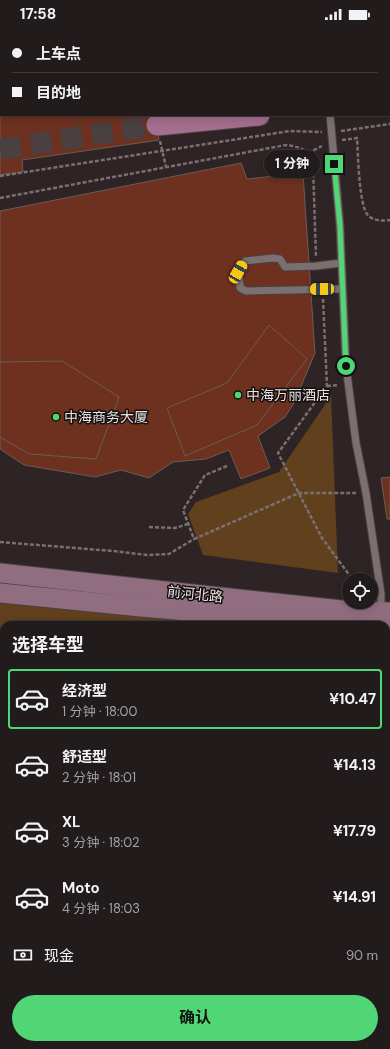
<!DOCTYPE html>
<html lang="zh">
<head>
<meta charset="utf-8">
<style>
	:root { --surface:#221b1c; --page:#2e2829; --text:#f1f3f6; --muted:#a2a1a3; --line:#3f393b; --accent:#50d675 }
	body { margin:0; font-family:"DM Sans","Noto Sans SC",sans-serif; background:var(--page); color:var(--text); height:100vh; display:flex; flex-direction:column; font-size:15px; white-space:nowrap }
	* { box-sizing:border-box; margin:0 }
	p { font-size:13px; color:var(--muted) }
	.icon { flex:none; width:22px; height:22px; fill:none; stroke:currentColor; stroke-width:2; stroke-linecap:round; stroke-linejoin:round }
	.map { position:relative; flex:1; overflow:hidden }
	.details { position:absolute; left:0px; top:593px; width:390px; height:428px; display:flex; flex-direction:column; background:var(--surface); border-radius:12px 12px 0 0; box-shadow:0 2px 10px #0003,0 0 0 1px var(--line) }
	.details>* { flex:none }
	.guide { position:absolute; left:0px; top:0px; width:390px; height:88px; box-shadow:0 2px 10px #0003,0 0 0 1px var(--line); display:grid; align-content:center; height:88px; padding:0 12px; background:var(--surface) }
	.controls { position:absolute; left:342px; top:545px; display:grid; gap:8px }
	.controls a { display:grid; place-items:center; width:36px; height:36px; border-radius:50%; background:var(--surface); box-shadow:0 2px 10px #0003,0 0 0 1px var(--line); font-size:20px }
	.end { position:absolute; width:18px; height:18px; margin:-9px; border:5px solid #50d675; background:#111; box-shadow:0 0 0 2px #111 }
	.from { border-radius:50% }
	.bubble { position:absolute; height:28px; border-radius:14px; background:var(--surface); box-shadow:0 2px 10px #0003,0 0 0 1px var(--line); font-size:13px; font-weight:700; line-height:28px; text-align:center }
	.car { position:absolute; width:12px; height:24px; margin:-12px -6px; border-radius:5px; box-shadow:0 0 3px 1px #0007; background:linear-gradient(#f5c518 24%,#345 0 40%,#f5c518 0 76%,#345 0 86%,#f5c518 0) }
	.guide b { display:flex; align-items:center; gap:14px; height:38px; font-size:15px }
	.guide b+b { border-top:1px solid var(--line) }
	.guide i { width:10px; height:10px; background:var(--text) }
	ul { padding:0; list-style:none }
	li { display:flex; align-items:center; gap:12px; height:60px; margin:0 8px 6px; padding:0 4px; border:2px solid transparent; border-radius:4px }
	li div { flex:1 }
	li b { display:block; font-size:15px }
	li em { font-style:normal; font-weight:700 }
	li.current { border-color:var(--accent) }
	li>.icon { width:36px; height:36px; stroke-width:1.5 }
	h2 { padding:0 12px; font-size:18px; line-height:48px }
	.pay { display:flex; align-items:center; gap:10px; height:44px; padding:0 12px; font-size:15px }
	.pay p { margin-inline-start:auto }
	.primary-button { display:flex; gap:8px; margin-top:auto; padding:8px 12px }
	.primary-button a { flex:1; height:46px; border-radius:24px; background:var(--accent); color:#111; font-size:16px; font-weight:700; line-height:46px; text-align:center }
	.status { display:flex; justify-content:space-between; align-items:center; height:28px; padding:0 20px; background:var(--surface); direction:ltr }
	.status svg { height:11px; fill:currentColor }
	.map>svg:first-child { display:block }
</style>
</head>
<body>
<div class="status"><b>17:58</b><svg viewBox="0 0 49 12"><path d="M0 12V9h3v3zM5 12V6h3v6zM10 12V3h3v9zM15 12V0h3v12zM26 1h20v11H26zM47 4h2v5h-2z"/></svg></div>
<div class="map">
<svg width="390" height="1021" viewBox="0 0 390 1021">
	<rect width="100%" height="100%" fill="#2e2425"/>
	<g fill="#61401d">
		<polygon points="99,0 390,0 390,22 389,22 389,1"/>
		<polygon points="331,368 338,545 203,527 188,486 196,474 279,444"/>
		<polygon points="0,571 281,597 4,597 4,762 0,762"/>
		<rect x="386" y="606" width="4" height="60"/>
	</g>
	<polygon fill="#533164" points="386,666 390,666 390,1021 0,1021 0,762 4,762 4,1017 386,1017"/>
	<g fill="#6e311f" stroke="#685d59">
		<polygon points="0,0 73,0 73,1 1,1 0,23"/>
		<polygon points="0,48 1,48 1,87 155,87 159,112 22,132 23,144 0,147"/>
		<polygon points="241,135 247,151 303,145 315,325 294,375 285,389 258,408 270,440 241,451 229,422 206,431 173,434 149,450 121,442 95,449 24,437 0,421 0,183"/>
		<polygon points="269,297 307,331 257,397 185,428 167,380 227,355"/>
		<polygon points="62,333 119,369 96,431 29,426 0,409 0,334"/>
		<polygon points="390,449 390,491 387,491 381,450"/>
	</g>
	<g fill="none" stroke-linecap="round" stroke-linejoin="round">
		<g stroke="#4a4042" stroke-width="21" stroke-dasharray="21 10" stroke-linecap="butt">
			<polyline points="0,77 1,77"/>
			<polyline points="0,121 157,97"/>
		</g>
		<defs>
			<g id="lane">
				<polyline points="94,0 94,1"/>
				<polyline points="330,87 340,198 346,338 356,415 366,465 381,566 381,583"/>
				<polyline points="341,235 316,238 285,239 280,231 273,230 245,233 239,244 240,260 246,263 342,261"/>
			</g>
			<g id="secondary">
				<polyline points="0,545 351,583 390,584"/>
				<polyline points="0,565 141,579 347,597"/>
				<polyline points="386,600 390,601"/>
			</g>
			<g id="primary">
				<polyline points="389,22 390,22"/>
				<polyline points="389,70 390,70"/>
				<polyline points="157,97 259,87"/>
			</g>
		</defs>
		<use href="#lane" stroke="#494042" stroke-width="9"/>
		<use href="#secondary" stroke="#494042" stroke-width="21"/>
		<use href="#primary" stroke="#494042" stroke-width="23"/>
		<g stroke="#7a7071" stroke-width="2.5" stroke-dasharray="4 2" stroke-linecap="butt">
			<polyline points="385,1 390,0"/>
			<polyline points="0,57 1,57"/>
			<polyline points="341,103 390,96"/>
			<path d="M342,112L357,110C358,126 359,175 367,186C372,193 382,193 390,192"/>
			<polyline points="160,113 166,139"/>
			<polyline points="308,125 322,118"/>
			<polyline points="0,148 290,103 322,104"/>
			<path d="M0,170L286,117C304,120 306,120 313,138L316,229"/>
			<polyline points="323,271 327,358 278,425 322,510 353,552"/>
			<polyline points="327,358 339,357"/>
			<polyline points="227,438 205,447 183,482 194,511 299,465 356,465"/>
			<polyline points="149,499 175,500 188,496"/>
			<polyline points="0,514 113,523 147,527 169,526 194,511"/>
			<polyline points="386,662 390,662"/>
			<polyline points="0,733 3,733 1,674"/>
		</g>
		<use href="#lane" stroke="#7c6f71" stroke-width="7"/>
		<use href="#secondary" stroke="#906e80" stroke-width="19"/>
		<use href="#primary" stroke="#a46e8e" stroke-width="21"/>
		<defs>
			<g id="rail">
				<polyline points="389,37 390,36"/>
				<polyline points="389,48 390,48"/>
			</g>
		</defs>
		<use href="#rail" stroke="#837a7b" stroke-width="4.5"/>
		<use href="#rail" stroke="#130f0f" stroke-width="3" stroke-dasharray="9" stroke-linecap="butt"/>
	</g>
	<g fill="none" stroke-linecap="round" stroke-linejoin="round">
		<polyline stroke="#50d675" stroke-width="5" points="334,136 340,198 346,338"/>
	</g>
	<g fill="#50d675" stroke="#130f0f" stroke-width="1.5">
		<circle cx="238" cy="367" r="4"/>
		<circle cx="56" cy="389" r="4"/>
	</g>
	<g text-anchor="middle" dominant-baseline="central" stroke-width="3" stroke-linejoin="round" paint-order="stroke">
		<g font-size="14" fill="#eae2e3" stroke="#130f0f" text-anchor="start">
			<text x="246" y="367">中海万丽酒店</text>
			<text x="64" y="389">中海商务大厦</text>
		</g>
		<g font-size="14" fill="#eae2e3" stroke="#130f0f">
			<text transform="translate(195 566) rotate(6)">前河北路</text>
		</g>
	</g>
</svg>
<div class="controls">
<a><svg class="icon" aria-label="locate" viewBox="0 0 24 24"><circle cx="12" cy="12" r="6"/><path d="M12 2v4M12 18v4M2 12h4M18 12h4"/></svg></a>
</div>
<i class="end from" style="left:346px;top:338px"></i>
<i class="end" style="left:334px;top:136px"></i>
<div class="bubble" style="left:264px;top:122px;width:56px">1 分钟</div>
<i class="car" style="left:238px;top:244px;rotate:30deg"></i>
<i class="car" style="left:322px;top:261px;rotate:269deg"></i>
<div class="guide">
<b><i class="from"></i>上车点</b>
<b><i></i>目的地</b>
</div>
<section class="details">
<h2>选择车型</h2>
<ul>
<li class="current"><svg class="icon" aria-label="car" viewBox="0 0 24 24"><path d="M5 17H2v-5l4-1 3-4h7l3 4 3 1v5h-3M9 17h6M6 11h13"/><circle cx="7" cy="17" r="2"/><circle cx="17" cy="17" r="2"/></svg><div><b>经济型</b><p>1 分钟 · 18:00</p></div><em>¥10.47</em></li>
<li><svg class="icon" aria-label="car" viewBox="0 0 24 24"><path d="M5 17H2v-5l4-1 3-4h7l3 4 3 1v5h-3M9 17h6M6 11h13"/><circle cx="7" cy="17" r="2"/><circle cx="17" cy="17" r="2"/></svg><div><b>舒适型</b><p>2 分钟 · 18:01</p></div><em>¥14.13</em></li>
<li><svg class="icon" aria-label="car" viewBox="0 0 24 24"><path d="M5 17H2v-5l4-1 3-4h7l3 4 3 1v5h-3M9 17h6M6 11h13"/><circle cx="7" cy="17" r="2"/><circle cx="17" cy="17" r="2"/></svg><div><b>XL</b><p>3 分钟 · 18:02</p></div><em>¥17.79</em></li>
<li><svg class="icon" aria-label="car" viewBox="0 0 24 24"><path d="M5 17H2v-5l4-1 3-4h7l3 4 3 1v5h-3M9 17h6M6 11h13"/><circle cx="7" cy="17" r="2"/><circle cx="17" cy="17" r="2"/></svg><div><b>Moto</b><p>4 分钟 · 18:03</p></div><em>¥14.91</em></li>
</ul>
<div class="pay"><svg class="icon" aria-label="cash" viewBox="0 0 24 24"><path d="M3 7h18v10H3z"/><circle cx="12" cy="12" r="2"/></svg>现金<p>90 m</p></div>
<div class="primary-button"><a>确认</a></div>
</section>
</div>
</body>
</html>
